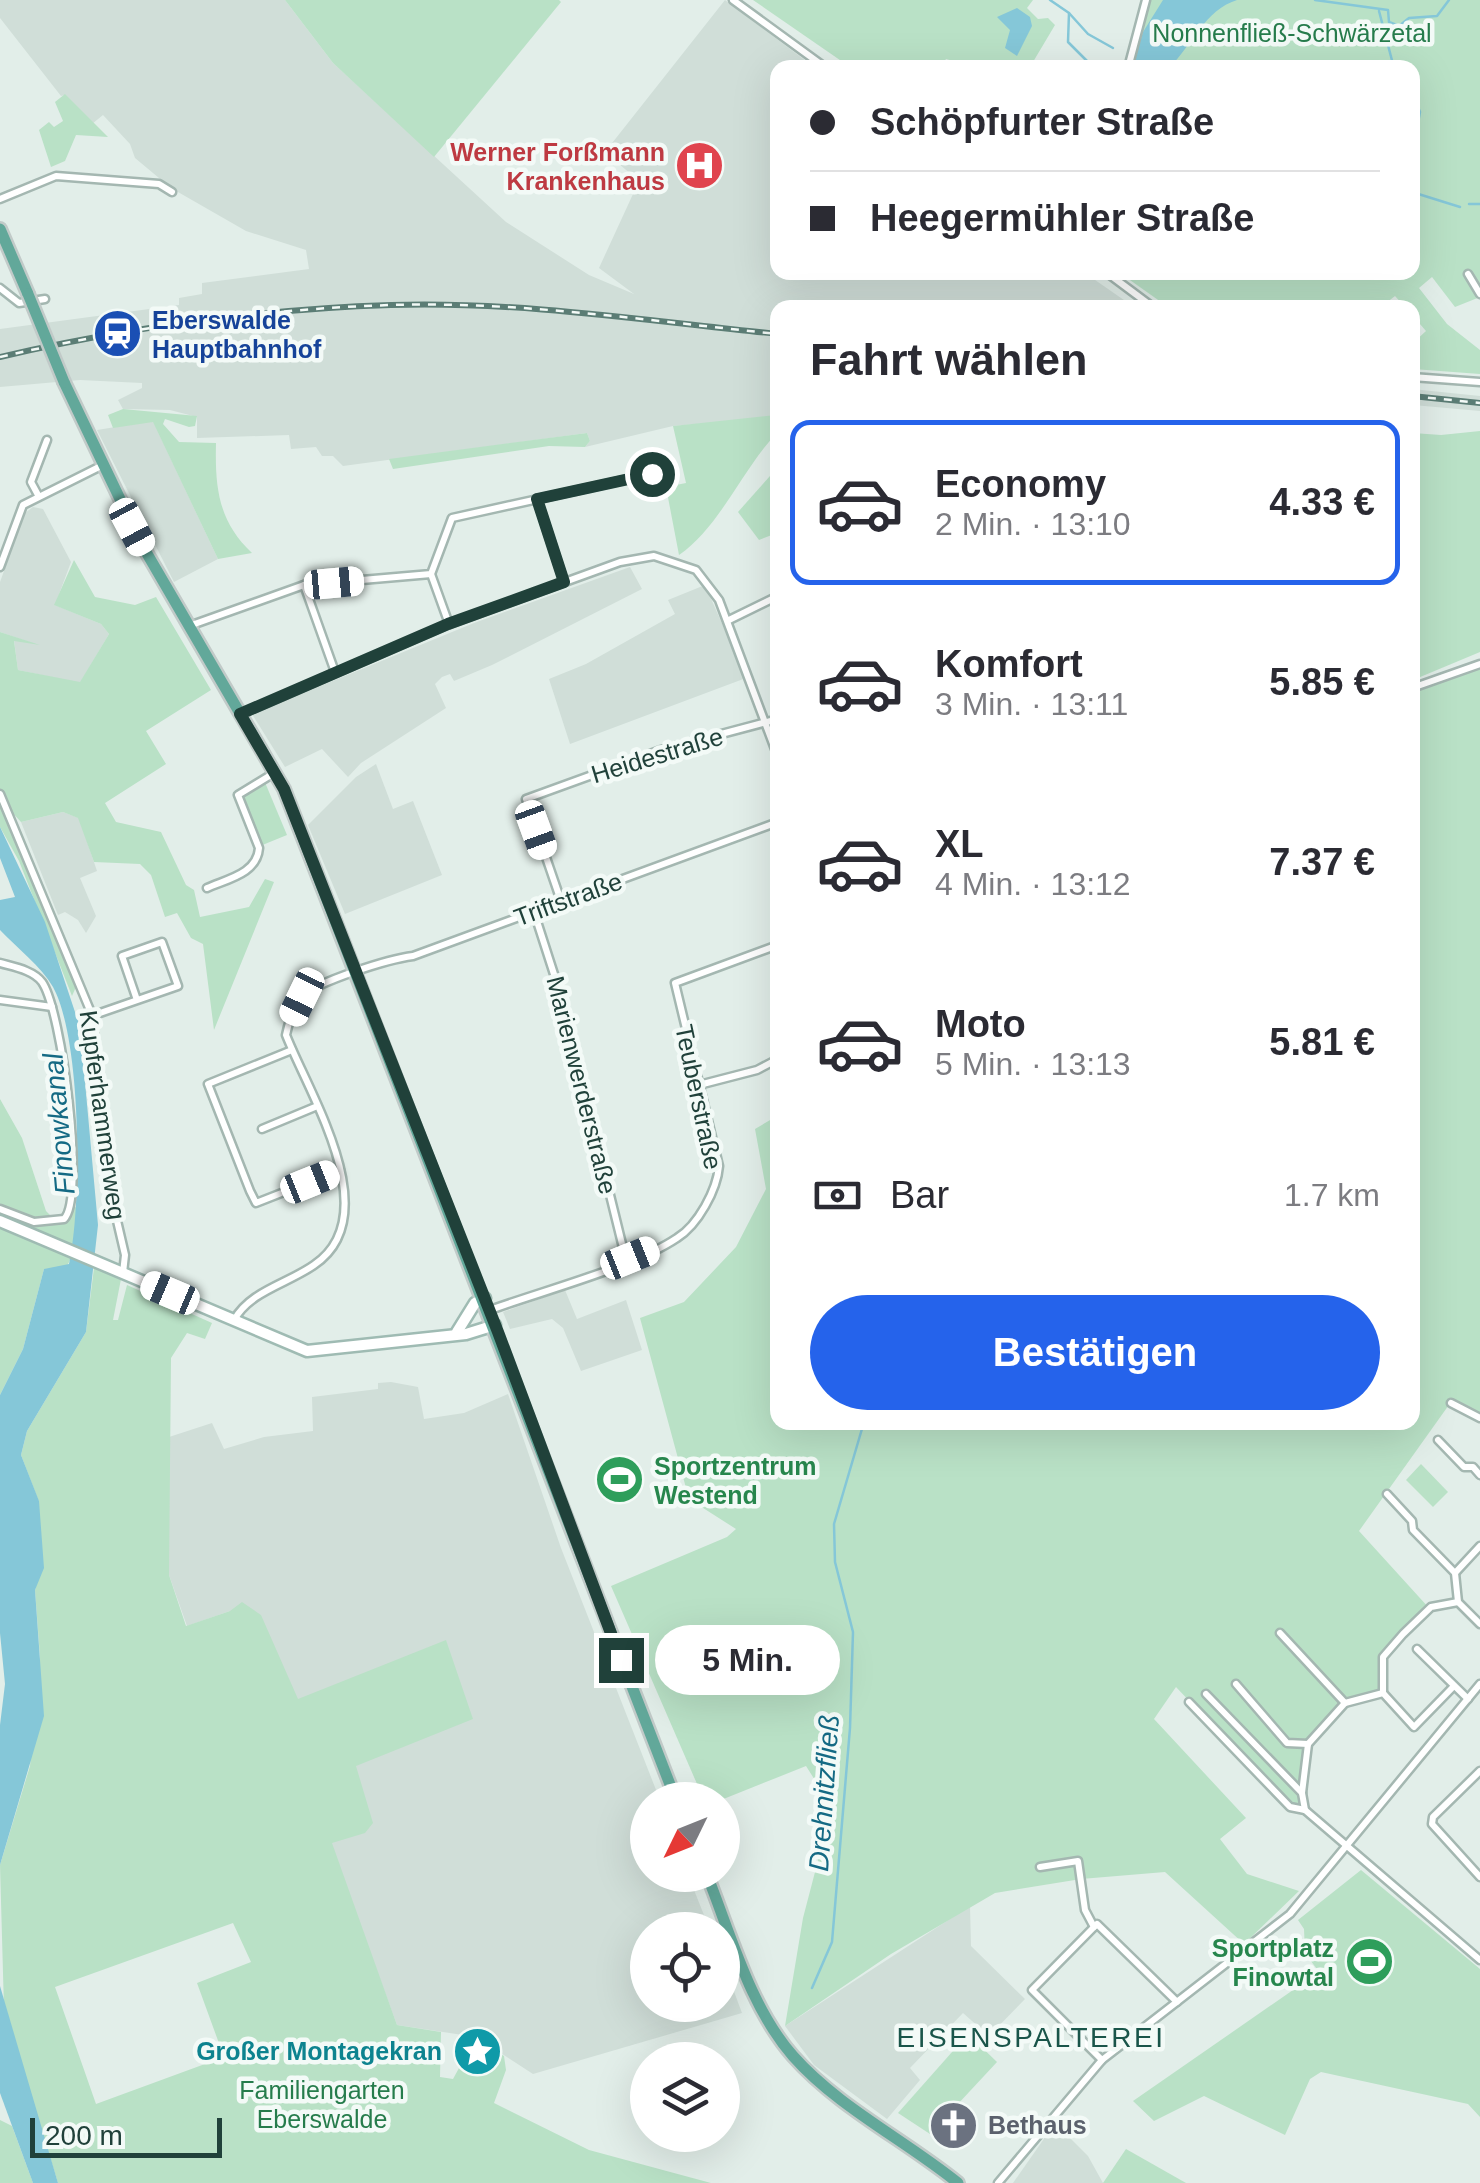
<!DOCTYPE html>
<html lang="de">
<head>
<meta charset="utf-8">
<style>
	:root { --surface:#fff; --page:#f2f2f3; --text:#2b2b33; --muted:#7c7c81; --line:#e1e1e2; --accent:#2563eb }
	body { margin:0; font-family:Helvetica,sans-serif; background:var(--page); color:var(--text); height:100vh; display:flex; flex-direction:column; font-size:38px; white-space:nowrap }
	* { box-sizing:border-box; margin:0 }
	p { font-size:32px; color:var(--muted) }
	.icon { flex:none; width:55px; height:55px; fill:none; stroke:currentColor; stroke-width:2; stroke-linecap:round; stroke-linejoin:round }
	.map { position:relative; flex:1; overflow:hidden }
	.panel { position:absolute; left:770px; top:300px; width:650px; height:1130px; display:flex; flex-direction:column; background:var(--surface); border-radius:20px; box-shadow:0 10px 40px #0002 }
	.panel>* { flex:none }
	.hud { position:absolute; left:770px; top:60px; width:650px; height:220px; border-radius:20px; box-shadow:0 10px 40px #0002; display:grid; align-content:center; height:220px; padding:0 40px; background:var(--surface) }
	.needle { width:65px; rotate:227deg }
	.controls { position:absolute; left:630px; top:1782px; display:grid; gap:20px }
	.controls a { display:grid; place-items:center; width:110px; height:110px; border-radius:50%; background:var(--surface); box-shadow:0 10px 40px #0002; font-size:50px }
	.scale { position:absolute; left:30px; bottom:25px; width:192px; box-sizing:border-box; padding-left:10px; border:5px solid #20413a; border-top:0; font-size:28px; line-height:35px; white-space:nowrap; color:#20413a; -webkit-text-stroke:8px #f3faf7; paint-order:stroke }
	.end { position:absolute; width:45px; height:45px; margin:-22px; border:12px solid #20413a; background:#fff; box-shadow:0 0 0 5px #fff }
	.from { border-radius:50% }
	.bubble { position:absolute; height:70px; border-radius:35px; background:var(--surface); box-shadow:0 10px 40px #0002; font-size:32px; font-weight:700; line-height:70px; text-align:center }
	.car { position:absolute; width:30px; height:60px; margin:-30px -15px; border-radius:12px; box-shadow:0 0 8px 2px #0007; background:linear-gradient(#fff 24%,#345 0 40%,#fff 0 76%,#345 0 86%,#fff 0) }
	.hud b { display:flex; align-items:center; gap:35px; height:95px; font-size:38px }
	.hud b+b { border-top:2px solid var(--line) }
	.hud i { width:25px; height:25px; background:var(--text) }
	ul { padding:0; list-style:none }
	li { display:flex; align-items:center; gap:30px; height:165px; margin:0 20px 15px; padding:0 20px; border:5px solid transparent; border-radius:20px }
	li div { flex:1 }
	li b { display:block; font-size:38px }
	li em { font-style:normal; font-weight:700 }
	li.active { border-color:var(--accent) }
	li>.icon { width:90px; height:90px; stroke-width:1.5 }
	h2 { padding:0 40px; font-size:45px; line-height:120px }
	.pay { display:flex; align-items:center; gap:25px; height:110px; padding:0 40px; font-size:38px }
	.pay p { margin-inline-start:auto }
	.button { display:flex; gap:20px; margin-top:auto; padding:20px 40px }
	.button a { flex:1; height:115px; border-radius:60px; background:var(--accent); color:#fff; font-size:40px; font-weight:700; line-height:115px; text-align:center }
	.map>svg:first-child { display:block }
</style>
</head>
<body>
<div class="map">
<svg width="1480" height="2183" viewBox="0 0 1480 2183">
	<rect width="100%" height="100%" fill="#e2eee9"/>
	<g fill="#d0ded8">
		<polygon points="0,0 285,0 333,63 506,222 589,275 634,294 599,268 639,181 605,152 725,0 814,67 778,68 778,272 1085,273 1134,307 778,308 777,417 673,426 585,447 590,441 587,433 343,466 333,456 322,456 316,447 291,449 289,435 197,438 197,417 170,410 123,409 118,400 142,388 142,383 80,380 0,387 0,329 179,305 179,298 202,294 202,283 309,269 306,250 246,231 171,188 135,158 130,144 103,115 92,124 65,95 61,96 0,18"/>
		<polygon points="1412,389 1480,396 1480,411 1413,405"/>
		<polygon points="153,421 218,559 174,582 97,430"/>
		<polygon points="33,507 43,509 71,562 55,605 101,624 109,634 80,683 18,670 14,640 29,642 0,632 0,582 25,513"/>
		<polygon points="630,567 642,589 492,665 454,681 450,674 442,677 435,684 446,708 361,763 348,777 322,749 285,767 252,714 474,623"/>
		<polygon points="705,585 746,678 570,744 549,679 586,664 675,614 668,600"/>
		<polygon points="376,764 393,809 413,801 442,875 345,914 308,825 356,777"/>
		<polygon points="63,812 79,818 97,871 80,878 96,916 86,933 78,920 65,912 58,915 21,822"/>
		<polygon points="565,1290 577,1319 626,1300 642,1350 581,1371 563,1328 552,1319 510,1329 503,1312"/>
		<polygon points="391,1382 418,1387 424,1419 464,1413 508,1394 561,1548 660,1800 648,1800 648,1875 688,1875 710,1930 648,1930 648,2005 722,2005 723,1962 742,2013 533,2074 476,2037 397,2025 249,1623 230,1611 187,1626 169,1575 169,1437 212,1423 224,1449 264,1437 313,1431 312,1397 378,1389 378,1383"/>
		<polygon points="970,1906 971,1946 1025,1999 989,2036 963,2013 910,2068 920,2080 887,2119 814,2065 785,2026"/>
		<polygon points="1055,2123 1088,2156 1103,2183 1013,2183"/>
	</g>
	<g fill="#b9e1c6" fill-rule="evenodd">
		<polygon points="285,0 559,0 561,2 434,157 333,63"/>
		<polygon points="753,0 1033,0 1027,8 1038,19 1048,18 1055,25 1030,67 943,67 953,61 946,59 941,67 850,67"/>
		<polygon points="1148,0 1480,0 1480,297 1455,307 1432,277 1419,288 1447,324 1480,350 1480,374 1413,369 1413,343 1426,331 1413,316 1412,308 1405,307 1395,296 1381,307 1168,307 1120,273 1412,272 1412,68 1129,67"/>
		<polygon points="65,94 108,137 76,135 65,161 51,167 39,130 49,122 54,127 63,121 55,102"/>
		<path d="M123,409L197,416L195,426L189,427L165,419L163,424L179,442L216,443C215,487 218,521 252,553L218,559L153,422L113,428L108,415Z"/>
		<path d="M776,415L777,433C742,469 720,527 679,555L666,487L686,483L673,426Z"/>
		<polygon points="1480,431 1480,652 1413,680 1413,433 1441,435"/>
		<polygon points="587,433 590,441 585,447 549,446 393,469 389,459"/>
		<polygon points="777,468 777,533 759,540 738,512"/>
		<polygon points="74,560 95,597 135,605 156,597 211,690 146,731 166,764 105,803 116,822 161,832 186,885 194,890 200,917 249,907 265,879 274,882 214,1030 203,944 191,938 177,913 165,917 151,875 140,864 94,862 78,818 63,812 21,822 10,810 79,980 72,996 19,861 0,827 0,632 40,645 14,641 18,670 80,682 109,634 101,624 54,605"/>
		<path d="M1480,666V1415L1451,1402L1359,1531L1429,1608L1380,1656L1378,1690C1367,1695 1351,1698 1341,1705C1308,1728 1298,1772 1305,1810L1290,1807L1176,1687L1154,1719L1246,1818L1220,1839L1247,1874L1299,1891L1244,1944L1165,1872L1081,1879L995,1893L891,1954L785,2026L803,1918L832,1807L806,1766L721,1800H704L611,1586L727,1537L736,1529L689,1499L640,1318L684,1302L736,1247L766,1189L755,1129L777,1116L778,1422H1412L1413,693Z"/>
		<polygon points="264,780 287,835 260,846 241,794"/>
		<polygon points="0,1099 22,1138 46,1211 53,1218 78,1206 73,1246 0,1218"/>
		<polygon points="0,1227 71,1258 66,1268 44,1269 23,1349 0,1395"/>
		<path d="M94,1268L121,1279L113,1320H118L127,1285L212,1323L205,1339L187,1333L171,1358L169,1575L186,1626L230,1611L242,1602L261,1615L298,1699L446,1640L473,1719L356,1766L373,1823L365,1833L332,1843L397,2025L441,2032L440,2077L453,2079L476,2037L504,2056L506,2070L494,2103L589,2150L711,2183H58L4,2009L0,1865L30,1766L40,1657L35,1590L39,1574V1502L21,1455L27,1431L86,1332ZM233,1923L251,1962L197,1983L224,2057L96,2104L55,1987Z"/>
		<polygon points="1421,1464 1448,1492 1433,1507 1406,1480"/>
		<polygon points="1361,1870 1480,1969 1480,2117 1468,2104 1321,2072 1310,2079 1285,2135 1204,2096 1154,2121 1133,2101 1319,1972 1305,1953 1304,1929 1298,1920"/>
		<polygon points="968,2034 997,2062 930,2134 898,2113"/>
		<polygon points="0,2120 12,2126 33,2183 0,2183"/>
		<polygon points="1126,2149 1186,2183 1103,2183"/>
	</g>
	<g fill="#85c7d8">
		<path d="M1163,0H1237C1205,10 1192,45 1170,67L1132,68L1143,32Z"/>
		<polygon points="1017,8 1030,17 1032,26 1017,56 1005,48 1010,30 997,17"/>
		<path d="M0,827L45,922L80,1027L98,1225L86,1332L27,1431L21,1455L39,1501L44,1568L35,1590L44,1716L0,1865V1725L5,1684L0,1633V1395L23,1349L44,1269L69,1264C82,1205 82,1040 53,987C41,966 17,948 0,930V900L15,897L0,858Z"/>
		<polygon points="0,1986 58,2183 33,2183 0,2093"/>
	</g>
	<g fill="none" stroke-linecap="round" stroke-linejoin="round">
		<g stroke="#85c7d8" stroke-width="2.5">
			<polyline points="1050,0 1069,13 1068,42 1094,68"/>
			<polyline points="1315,0 1388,10 1389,22 1399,26 1409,18 1437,16 1449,0"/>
			<polyline points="1379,11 1394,68"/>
			<polyline points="1069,13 1088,34 1113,48"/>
			<polyline points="1412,92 1420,112 1412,156"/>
			<polyline points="1412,192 1460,207"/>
			<polyline points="1469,204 1480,204"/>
			<polyline points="812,1988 832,1942 850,1728 853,1632 835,1562 834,1524 864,1422"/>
		</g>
		<defs>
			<g id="street">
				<polyline points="733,0 826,68"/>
				<polyline points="1128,68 1146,0"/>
				<polyline points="0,199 56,176 159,184 172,192"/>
				<polyline points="1106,272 1154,308"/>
				<polyline points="1468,274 1480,294"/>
				<polyline points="0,288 19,303 45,299"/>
				<polyline points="1412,377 1480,382"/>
				<polyline points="38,495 31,482 47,440"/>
				<polyline points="537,499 564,582"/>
				<polyline points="0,567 23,505 101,466"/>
				<polyline points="431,574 449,624"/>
				<polyline points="304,585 335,672"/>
				<polyline points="729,620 778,596"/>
				<polyline points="189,626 304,585 431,574 452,518 651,474"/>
				<polyline points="1412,688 1480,664"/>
				<polyline points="241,714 449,624 620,562 654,556 696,570 719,600 778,757"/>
				<polyline points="0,794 92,1015 111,1195 125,1255 123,1273"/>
				<path d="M207,888C227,879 257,874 259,848L238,795L274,773"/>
				<polyline points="561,901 526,799 661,750 778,719"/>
				<polyline points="534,912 561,996 626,1260"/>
				<path d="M0,963C14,967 33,970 42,982C62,1010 86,1198 64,1219L34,1222L0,1209"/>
				<polyline points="0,1000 52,1007"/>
				<polyline points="92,1015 100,1013 178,986 162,942 122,956 137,1000"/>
				<polyline points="292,1050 208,1084 250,1191 256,1203 340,1170"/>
				<polyline points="699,1085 757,1070 778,1059"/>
				<polyline points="262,1129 315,1107"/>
				<path d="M490,1310C542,1291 634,1267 677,1238C698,1225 717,1190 719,1166L675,983L778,945"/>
				<path d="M234,1320C250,1291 287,1284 314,1265C387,1216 310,1096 286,1035C288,1025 294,1005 301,997C318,981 389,959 413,956L778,822"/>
				<polyline points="1451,1403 1480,1418"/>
				<polyline points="1438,1440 1464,1467 1473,1467 1480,1475"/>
				<polyline points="1387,1494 1412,1521 1413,1530 1455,1573 1458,1602 1480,1624"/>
				<polyline points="1455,1573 1480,1546"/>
				<polyline points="1280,1633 1345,1703 1383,1693 1414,1727 1454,1686"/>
				<polyline points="1417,1649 1468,1699"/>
				<polyline points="1236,1684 1287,1743 1308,1744"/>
				<polyline points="1383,1693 1383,1657 1403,1634 1431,1607 1458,1602"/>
				<polyline points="1206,1694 1302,1793 1305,1810"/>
				<polyline points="1189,1702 1290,1807 1305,1810 1480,1960"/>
				<polyline points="1480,1771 1433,1817 1432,1824 1480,1877"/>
				<polyline points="1302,1793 1308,1744 1345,1703"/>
				<polyline points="1040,1867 1078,1861 1085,1910 1094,1927"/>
				<polyline points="1102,2060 1032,1990 1097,1924 1177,2002"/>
				<polyline points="998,2183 1102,2060 1290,1914 1480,1684"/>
			</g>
			<g id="secondary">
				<polyline points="0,1221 307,1351 466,1334 495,1325"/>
				<polyline points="457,1332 475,1303 485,1298"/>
			</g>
			<g id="primary">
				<polyline points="0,229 28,294"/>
				<polyline points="64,382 142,545 284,789 676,1800"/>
				<path d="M707,1875C731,1935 750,2007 793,2056C838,2107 905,2140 958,2183"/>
			</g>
		</defs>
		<use href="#street" stroke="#a4b7b1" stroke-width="11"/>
		<use href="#secondary" stroke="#9fbbb3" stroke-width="15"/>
		<use href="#primary" stroke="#c1cac8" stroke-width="16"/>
		<use href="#street" stroke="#fff" stroke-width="6"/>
		<use href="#secondary" stroke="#fff" stroke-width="10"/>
		<use href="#primary" stroke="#62a89a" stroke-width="11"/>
		<defs>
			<g id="rail">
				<path d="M0,357C126,328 262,309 391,305C520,301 650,321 778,334"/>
				<polyline points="1412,396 1480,403"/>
			</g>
		</defs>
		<use href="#rail" stroke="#5b7d75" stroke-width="6"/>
		<use href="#rail" stroke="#f3faf7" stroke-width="2.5" stroke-dasharray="8" stroke-linecap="butt"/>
		<defs>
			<polyline id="primary-bridge" points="28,294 64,382"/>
		</defs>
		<use href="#primary-bridge" stroke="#c1cac8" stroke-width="16" stroke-linecap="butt"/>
		<use href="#primary-bridge" stroke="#62a89a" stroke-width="11"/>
	</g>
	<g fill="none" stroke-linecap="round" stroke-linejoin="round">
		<polyline stroke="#20413a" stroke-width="12" points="621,1660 498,1332 284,789 240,714 448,624 564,582 537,499 652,474"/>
	</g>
	<defs>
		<symbol id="hospital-disc" viewBox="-11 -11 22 22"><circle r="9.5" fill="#e0444e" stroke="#f3faf7"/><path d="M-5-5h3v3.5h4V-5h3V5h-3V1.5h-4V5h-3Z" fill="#fff"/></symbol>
		<symbol id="station-disc" viewBox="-11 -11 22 22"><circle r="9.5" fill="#1a4fb4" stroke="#f3faf7"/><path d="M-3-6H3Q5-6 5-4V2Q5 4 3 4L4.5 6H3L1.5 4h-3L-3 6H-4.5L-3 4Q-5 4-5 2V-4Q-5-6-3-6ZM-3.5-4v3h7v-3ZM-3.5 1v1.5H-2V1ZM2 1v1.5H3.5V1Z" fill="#fff"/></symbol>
		<symbol id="stadium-disc" viewBox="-11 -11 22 22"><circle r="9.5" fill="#2e9e5b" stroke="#f3faf7"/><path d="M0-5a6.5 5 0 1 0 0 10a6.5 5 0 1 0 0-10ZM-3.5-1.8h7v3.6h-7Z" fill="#fff"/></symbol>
		<symbol id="sight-disc" viewBox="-11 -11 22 22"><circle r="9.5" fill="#0f9aa8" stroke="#f3faf7"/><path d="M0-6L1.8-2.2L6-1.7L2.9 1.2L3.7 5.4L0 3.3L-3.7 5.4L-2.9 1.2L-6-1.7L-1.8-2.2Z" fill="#fff"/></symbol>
		<symbol id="church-disc" viewBox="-11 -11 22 22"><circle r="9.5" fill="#6b7280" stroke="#f3faf7"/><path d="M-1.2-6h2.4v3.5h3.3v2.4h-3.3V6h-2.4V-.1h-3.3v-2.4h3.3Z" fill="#fff"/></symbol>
	</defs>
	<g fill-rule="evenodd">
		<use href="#hospital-disc" x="672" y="138" width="55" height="55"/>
		<use href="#station-disc" x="90" y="306" width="55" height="55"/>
		<use href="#stadium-disc" x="592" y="1452" width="55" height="55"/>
		<use href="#stadium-disc" x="1342" y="1934" width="55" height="55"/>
		<use href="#sight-disc" x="450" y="2024" width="55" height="55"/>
		<use href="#church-disc" x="926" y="2098" width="55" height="55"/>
	</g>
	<g text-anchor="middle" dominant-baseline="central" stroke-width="9" stroke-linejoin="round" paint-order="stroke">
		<g font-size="25" fill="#267c4c" stroke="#f3faf7">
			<text x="1292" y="33">Nonnenfließ-Schwärzetal</text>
			<text x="322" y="2090">Familiengarten<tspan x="322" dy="29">Eberswalde</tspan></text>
		</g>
		<g font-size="25" font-weight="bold" fill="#be3a42" stroke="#f3faf7" text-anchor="end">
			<text x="665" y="152">Werner Forßmann<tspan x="665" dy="29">Krankenhaus</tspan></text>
		</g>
		<g font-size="25" font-weight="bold" fill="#164399" stroke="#f3faf7" text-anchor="start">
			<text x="152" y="320">Eberswalde<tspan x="152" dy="29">Hauptbahnhof</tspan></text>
		</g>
		<g font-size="25" fill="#20413a" stroke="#f3faf7">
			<text transform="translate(657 755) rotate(-17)">Heidestraße</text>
			<text transform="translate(568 899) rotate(-20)">Triftstraße</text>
			<text transform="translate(582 1085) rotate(76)">Marienwerderstraße</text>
			<text transform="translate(699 1097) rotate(78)">Teuberstraße</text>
			<text transform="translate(103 1115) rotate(82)">Kupferhammerweg</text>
		</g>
		<g font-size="25" font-weight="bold" fill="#27864d" stroke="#f3faf7" text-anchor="start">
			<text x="654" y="1466">Sportzentrum<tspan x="654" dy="29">Westend</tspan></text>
			<text x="1334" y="1948" text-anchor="end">Sportplatz<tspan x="1334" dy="29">Finowtal</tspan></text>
		</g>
		<g font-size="25" font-weight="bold" fill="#0d838f" stroke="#f3faf7" text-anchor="end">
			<text x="442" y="2051">Großer Montagekran</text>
		</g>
		<g font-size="25" font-weight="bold" fill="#5b616d" stroke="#f3faf7" text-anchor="start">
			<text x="988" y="2125">Bethaus</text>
		</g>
		<g font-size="28" font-style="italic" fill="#146a84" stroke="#f3faf7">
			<text transform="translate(59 1124) rotate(-95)">Finowkanal</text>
			<text transform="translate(824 1793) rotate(-86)">Drehnitzfließ</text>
		</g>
		<g font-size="28" letter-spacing="2.5" fill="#1a554a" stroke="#f3faf7">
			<text x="1031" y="2037">EISENSPALTEREI</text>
		</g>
	</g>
</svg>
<div class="controls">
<a><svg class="needle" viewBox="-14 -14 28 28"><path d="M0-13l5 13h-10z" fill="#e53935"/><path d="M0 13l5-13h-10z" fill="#7c7c81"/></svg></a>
<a><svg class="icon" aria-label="locate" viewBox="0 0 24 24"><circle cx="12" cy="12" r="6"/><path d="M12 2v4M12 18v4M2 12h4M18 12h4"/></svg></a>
<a><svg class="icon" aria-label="layers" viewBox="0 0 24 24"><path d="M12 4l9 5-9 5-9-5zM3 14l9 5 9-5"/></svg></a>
</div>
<div class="scale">200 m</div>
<i class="end from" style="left:652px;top:474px"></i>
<i class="end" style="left:621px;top:1660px"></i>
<div class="bubble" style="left:655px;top:1625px;width:185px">5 Min.</div>
<i class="car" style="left:132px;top:527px;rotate:152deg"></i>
<i class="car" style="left:334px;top:583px;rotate:85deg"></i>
<i class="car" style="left:536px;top:830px;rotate:160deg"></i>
<i class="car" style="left:302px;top:997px;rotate:206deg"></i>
<i class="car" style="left:310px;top:1182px;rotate:68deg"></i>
<i class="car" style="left:630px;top:1258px;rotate:68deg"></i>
<i class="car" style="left:170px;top:1293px;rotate:293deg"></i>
<div class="hud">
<b><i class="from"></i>Schöpfurter Straße</b>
<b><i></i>Heegermühler Straße</b>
</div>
<section class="panel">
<h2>Fahrt wählen</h2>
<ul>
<li class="active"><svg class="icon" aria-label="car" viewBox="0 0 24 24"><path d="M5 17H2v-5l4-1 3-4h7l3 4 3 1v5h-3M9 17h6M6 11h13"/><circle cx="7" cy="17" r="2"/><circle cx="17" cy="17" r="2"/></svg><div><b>Economy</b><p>2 Min. · 13:10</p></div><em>4.33 €</em></li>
<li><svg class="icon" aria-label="car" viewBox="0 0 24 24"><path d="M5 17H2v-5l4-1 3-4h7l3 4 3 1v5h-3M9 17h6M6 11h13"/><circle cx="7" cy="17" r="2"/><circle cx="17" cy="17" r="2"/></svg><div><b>Komfort</b><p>3 Min. · 13:11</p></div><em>5.85 €</em></li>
<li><svg class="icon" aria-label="car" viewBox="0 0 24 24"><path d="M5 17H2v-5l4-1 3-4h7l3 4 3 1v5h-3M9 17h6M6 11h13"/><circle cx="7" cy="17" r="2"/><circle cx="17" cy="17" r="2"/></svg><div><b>XL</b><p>4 Min. · 13:12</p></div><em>7.37 €</em></li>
<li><svg class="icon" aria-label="car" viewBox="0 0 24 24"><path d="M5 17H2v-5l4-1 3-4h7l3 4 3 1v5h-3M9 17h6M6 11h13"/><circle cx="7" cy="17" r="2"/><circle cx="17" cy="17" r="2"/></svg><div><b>Moto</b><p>5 Min. · 13:13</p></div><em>5.81 €</em></li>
</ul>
<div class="pay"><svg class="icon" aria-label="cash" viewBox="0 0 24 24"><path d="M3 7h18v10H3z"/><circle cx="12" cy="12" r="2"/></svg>Bar<p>1.7 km</p></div>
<div class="button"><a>Bestätigen</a></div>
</section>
</div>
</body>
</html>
